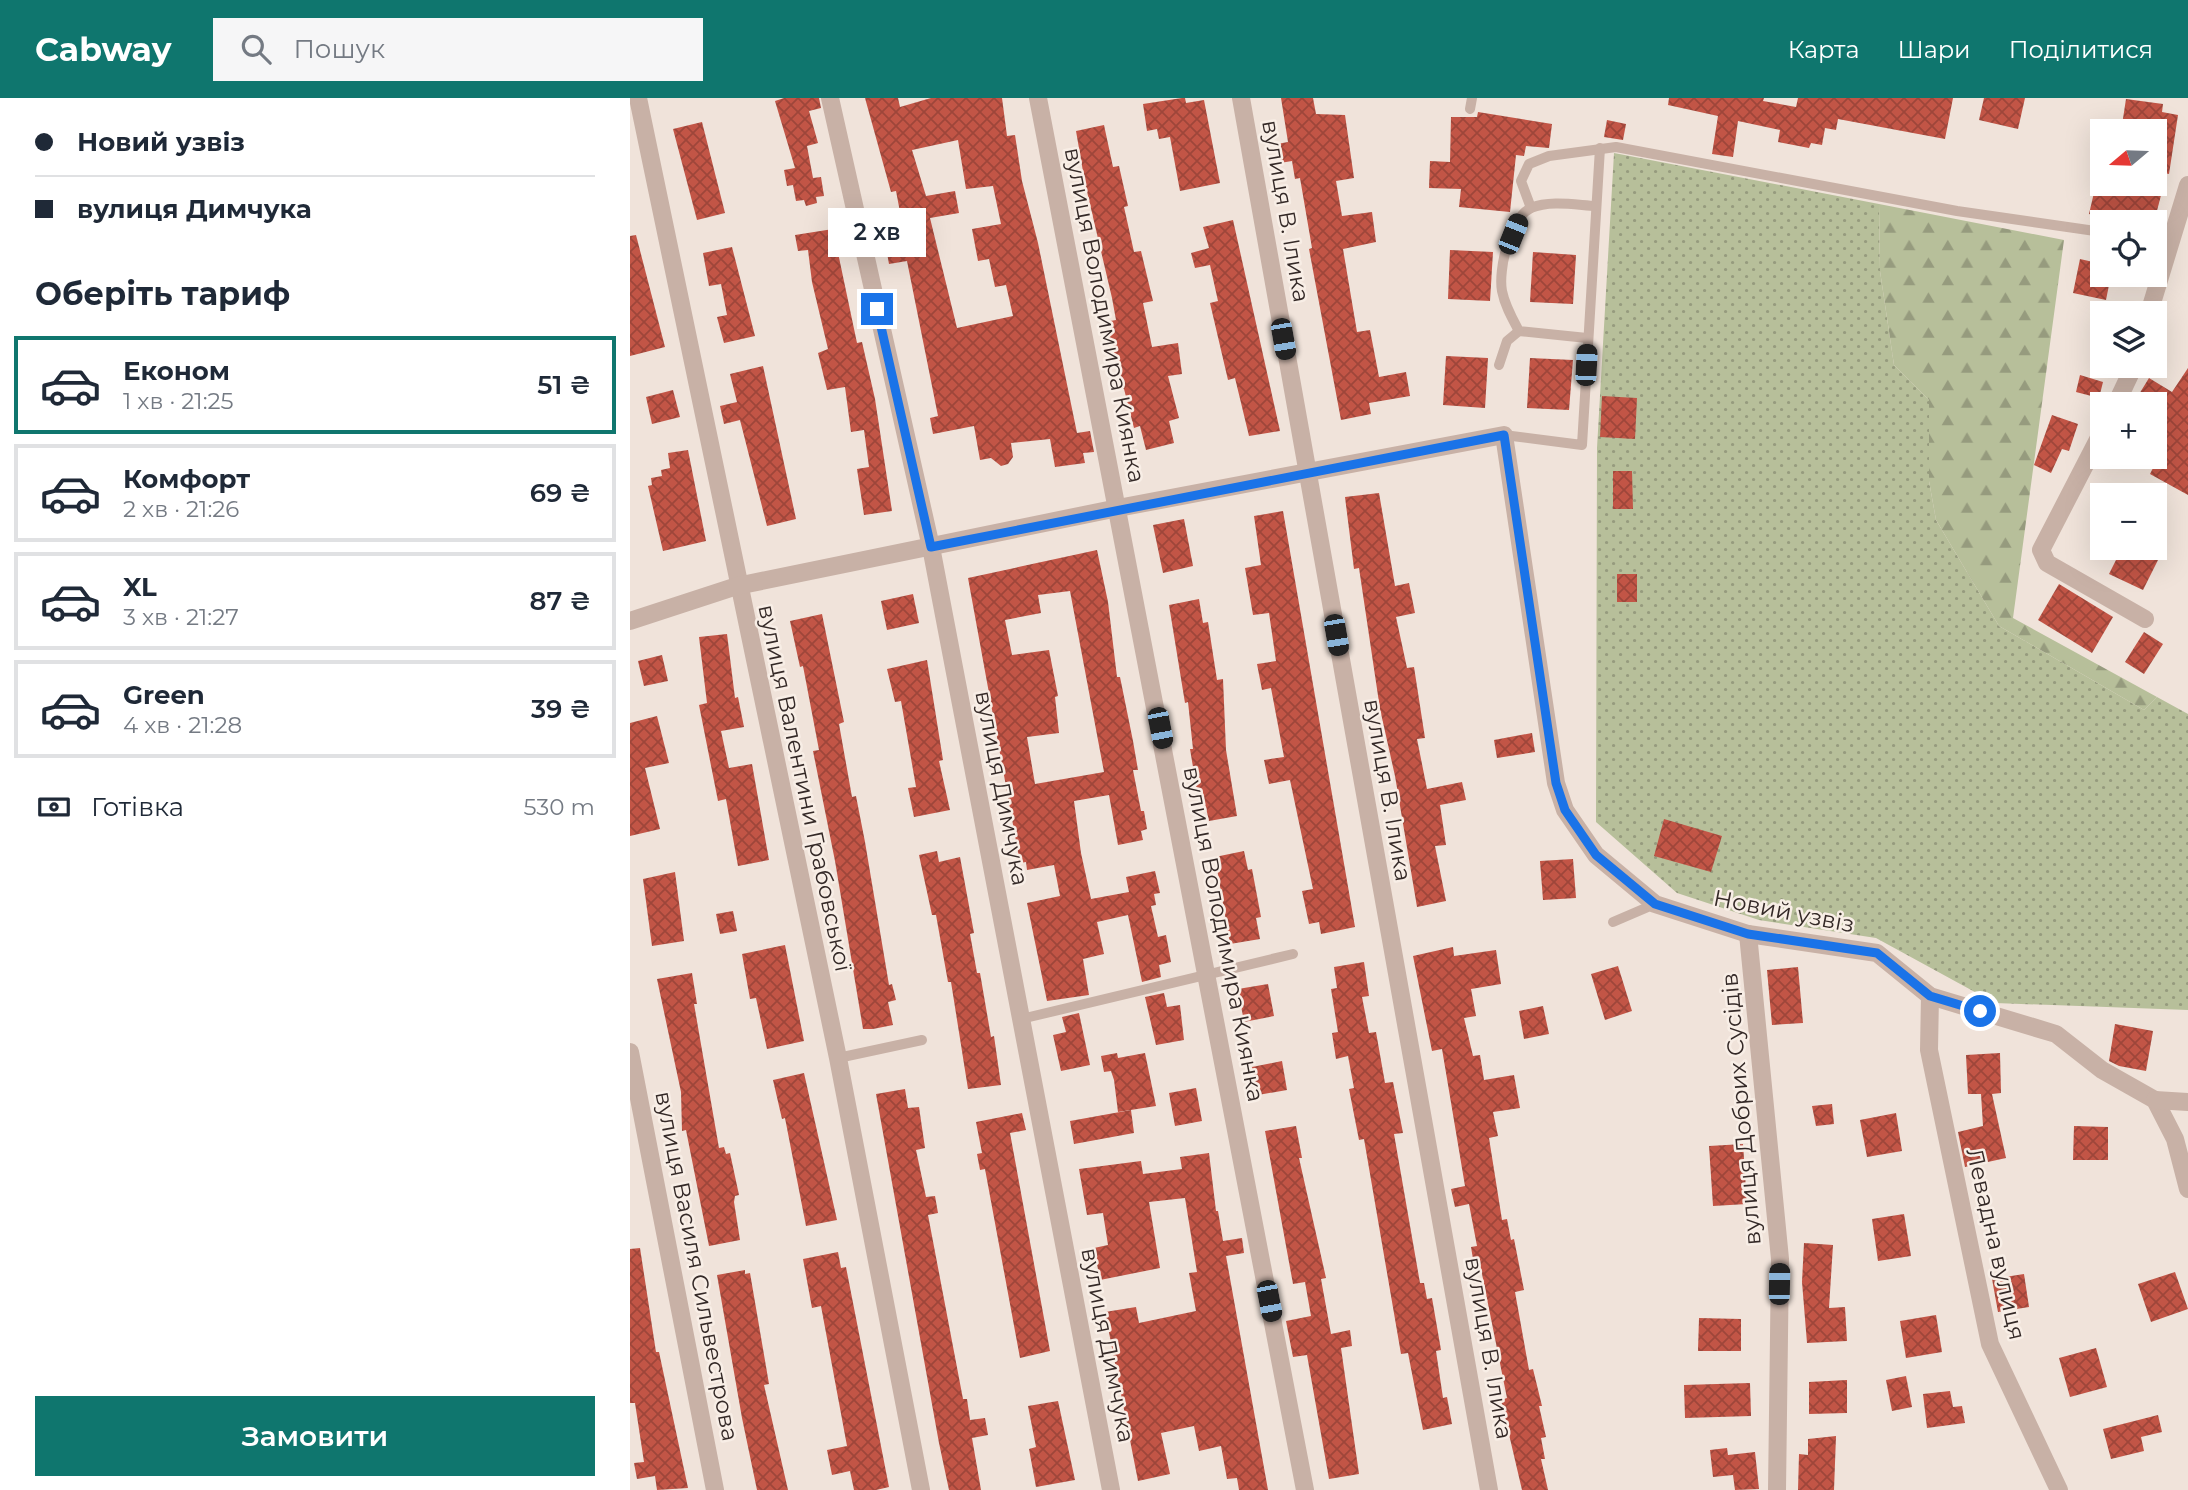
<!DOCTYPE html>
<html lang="uk">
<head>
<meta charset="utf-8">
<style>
	:root { --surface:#fff; --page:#f6f6f7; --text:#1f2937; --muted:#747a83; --line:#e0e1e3; --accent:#0f766e }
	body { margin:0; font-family:Montserrat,sans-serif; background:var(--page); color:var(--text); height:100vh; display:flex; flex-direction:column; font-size:26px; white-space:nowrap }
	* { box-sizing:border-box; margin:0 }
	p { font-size:23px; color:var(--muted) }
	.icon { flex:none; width:38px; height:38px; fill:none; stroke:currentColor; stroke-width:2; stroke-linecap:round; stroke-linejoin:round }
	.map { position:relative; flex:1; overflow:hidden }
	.details { display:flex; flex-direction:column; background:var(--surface); width:630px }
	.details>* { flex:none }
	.top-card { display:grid; align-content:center; height:154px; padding:0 35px; background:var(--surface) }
	.needle { width:46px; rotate:251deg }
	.controls { position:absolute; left:1460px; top:21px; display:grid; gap:14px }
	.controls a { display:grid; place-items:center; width:77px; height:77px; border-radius:0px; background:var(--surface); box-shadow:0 7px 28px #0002; font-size:35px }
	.end { position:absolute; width:32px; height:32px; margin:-16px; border:9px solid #1a73e8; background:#fff; box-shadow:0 0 0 4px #fff }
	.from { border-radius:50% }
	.bubble { position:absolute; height:49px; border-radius:0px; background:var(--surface); box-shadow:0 7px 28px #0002; font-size:23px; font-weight:600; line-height:49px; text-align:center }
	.car { position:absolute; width:21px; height:42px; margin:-21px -10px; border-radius:9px; box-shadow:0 0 5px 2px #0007; background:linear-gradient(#222 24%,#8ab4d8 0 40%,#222 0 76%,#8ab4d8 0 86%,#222 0) }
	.top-card b { display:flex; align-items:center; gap:24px; height:66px; font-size:26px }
	.top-card b+b { border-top:2px solid var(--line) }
	.top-card i { width:18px; height:18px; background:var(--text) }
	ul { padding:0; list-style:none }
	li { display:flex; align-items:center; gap:21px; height:98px; margin:0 14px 10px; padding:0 21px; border:4px solid var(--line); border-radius:0px }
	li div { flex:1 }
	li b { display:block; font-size:26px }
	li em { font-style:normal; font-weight:600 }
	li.selected { border-color:var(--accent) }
	li>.icon { width:63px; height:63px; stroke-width:1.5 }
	h2 { padding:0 35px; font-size:32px; line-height:84px }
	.pay { display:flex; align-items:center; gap:18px; height:77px; padding:0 35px; font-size:26px }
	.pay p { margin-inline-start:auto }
	.action { display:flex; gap:14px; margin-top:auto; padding:14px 35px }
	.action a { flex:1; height:80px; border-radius:0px; background:var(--accent); color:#fff; font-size:28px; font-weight:600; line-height:80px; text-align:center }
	header { display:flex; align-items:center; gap:42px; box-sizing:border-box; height:98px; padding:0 35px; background:var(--accent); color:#fff }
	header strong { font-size:33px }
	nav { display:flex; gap:38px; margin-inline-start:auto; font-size:24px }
	.search { width:490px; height:63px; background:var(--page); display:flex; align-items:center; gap:18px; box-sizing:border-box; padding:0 24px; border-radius:0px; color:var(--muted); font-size:26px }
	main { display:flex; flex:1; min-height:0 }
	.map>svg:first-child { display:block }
</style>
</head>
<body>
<header>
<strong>Cabway</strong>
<div class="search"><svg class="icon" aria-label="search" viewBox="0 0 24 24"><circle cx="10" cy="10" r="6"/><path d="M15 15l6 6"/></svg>Пошук</div>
<nav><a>Карта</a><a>Шари</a><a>Поділитися</a></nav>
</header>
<main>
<section class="details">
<div class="top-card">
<b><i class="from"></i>Новий узвіз</b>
<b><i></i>вулиця Димчука</b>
</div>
<h2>Оберіть тариф</h2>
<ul>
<li class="selected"><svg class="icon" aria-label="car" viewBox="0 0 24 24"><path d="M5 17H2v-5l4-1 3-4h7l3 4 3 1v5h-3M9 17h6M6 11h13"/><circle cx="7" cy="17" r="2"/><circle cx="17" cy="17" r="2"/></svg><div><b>Економ</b><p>1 хв · 21:25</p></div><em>51 ₴</em></li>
<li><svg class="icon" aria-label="car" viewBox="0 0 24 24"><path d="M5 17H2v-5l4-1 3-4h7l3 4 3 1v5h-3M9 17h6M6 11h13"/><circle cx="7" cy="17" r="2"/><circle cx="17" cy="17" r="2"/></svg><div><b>Комфорт</b><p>2 хв · 21:26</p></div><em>69 ₴</em></li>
<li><svg class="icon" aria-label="car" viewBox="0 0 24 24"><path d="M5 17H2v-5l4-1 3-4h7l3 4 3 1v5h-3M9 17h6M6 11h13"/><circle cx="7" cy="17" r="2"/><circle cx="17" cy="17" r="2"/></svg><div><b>XL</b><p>3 хв · 21:27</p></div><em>87 ₴</em></li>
<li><svg class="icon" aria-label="car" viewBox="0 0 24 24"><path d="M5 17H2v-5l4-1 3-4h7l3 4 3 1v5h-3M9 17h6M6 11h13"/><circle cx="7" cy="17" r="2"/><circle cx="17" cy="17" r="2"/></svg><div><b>Green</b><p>4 хв · 21:28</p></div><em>39 ₴</em></li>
</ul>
<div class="pay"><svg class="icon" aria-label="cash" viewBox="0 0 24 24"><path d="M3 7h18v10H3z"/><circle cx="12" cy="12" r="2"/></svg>Готівка<p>530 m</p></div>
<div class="action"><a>Замовити</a></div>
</section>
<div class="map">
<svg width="1558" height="1392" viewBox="0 0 1558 1392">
	<defs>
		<pattern id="grass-dots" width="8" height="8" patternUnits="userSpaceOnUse" patternTransform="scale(1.75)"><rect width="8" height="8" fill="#b7bf9a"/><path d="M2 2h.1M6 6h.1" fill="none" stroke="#969b7e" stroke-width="1.8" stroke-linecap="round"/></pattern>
		<pattern id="forest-firs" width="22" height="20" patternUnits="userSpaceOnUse" patternTransform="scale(1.75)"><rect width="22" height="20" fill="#b7bf9a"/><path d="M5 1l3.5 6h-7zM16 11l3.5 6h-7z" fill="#969b7e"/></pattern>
		<pattern id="building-cross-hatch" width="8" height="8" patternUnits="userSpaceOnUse" patternTransform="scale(1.75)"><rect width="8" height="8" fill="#c25546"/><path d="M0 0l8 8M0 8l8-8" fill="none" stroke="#9e463a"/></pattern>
	</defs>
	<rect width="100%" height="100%" fill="#f0e3da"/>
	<polygon fill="url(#grass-dots)" points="984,55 1249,106 1250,173 1264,267 1299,302 1299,383 1306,422 1369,528 1514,612 1527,599 1558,616 1558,912 1365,905 1246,840 1129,822 1047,795 966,724 967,350"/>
	<polygon fill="url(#forest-firs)" points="1249,106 1434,142 1383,520 1527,599 1514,612 1369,528 1306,422 1299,383 1299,302 1264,267 1250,173"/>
	<g fill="url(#building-cross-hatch)" fill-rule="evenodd">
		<polygon points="154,0 189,0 191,10 179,13 188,45 177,48 183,80 191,79 194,98 186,99 187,105 176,108 174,102 166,103 163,87 157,88 154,72 165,70 145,3"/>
		<path d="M235,0H268L270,9L301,0H372L377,38L385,37L392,83L408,145L447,335L460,333L464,354L453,355L455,365L425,369L420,341L381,345L383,359L378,366L371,368L361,360L350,362L344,328L303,336L300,320L308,318L277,163L259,166L255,144L275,140L266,93L261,94ZM328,42L336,91L363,88L371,126L342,131L348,163L359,161L365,189L376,187L383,218L327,230L300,120L329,115L325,93L296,98L282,52Z"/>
		<polygon points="552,0 555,0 556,5 574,2 590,85 550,93 540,39 529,41 527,31 517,33 513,6"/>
		<polygon points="651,0 683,0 686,16 715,17 724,80 706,83 712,118 742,114 746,144 713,151 727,234 740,232 749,279 776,274 780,298 739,305 741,316 711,322 679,151 682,150 670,80 665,81 662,63 650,65 647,46 658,44"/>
		<polygon points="1039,0 1134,0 1133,3 1166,9 1168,0 1323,0 1315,41 1208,21 1206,32 1195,30 1192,47 1181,45 1179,50 1148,44 1150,32 1108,23 1103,59 1082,56 1088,18 1038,7"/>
		<polygon points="1354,0 1395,0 1388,31 1349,22"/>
		<polygon points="1496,1 1533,6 1532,14 1548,17 1539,76 1524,73 1524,32 1492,27"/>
		<polygon points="848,14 922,26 919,50 896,48 894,58 886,57 880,114 829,109 831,91 799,90 800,63 820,64 821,19 847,19"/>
		<polygon points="977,22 996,26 993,42 974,39"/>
		<polygon points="72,24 95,115 67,122 43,31"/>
		<polygon points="474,27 483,69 489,68 498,108 494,109 504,154 511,153 523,203 513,205 522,249 548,245 552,276 538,278 549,320 539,323 544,345 516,352 510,328 504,330 494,291 489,291 482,241 478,242 474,224 486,222 482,200 455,85 446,33"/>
		<polygon points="1466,86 1534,86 1524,124 1494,124 1459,116"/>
		<polygon points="603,122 650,333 619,338 605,280 598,282 580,205 588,203 580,167 565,170 561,155 579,150 573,129"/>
		<polygon points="203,131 227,245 232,244 245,301 262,413 234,417 227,371 239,369 234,332 221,334 215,289 197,292 188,255 198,251 182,184 178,152 168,153 165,137"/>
		<polygon points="6,137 35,249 0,258 0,138"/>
		<polygon points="102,149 125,238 94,245 87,219 97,217 91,186 79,188 73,155"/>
		<polygon points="820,152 863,154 860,203 818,201"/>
		<polygon points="903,154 946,157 943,206 900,204"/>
		<polygon points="1450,161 1472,166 1472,177 1481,177 1476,202 1443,195"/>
		<polygon points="816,258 858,260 855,310 813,307"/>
		<polygon points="900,260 943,262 939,312 897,310"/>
		<polygon points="133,268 166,421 137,428 110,322 94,326 90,308 107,304 100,276"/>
		<polygon points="1558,270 1558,397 1520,376 1524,368 1524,306 1503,306 1519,280 1542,294"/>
		<polygon points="1450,277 1473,284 1469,300 1446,294"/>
		<polygon points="43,292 50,319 22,326 16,299"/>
		<polygon points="972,298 1007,300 1005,341 970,339"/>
		<polygon points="1422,317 1448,326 1439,353 1432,351 1421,375 1404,367"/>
		<polygon points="58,352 76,443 33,453 18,388 22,387 21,380 32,378 31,372 40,370 38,355"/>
		<polygon points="983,373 1002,373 1003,411 983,411"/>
		<polygon points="749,395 765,488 779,485 785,515 766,519 777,570 784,569 795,640 787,641 797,691 832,684 836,702 810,707 816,747 805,748 816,803 787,809 765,678 750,611 729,470 724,471 715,399"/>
		<polygon points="653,413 725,829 691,836 689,824 679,826 672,793 683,791 660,682 639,686 634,662 654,659 641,590 632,592 627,566 646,563 639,515 623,517 615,470 631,467 624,418"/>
		<polygon points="554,421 563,468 533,475 523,427"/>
		<polygon points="1492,450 1534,450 1513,492 1479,476"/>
		<path d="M467,452L478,504L487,579H490L503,643L508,672H503L511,713H514L517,731L511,733L513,742L488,747L479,697L444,703L451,755L461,801L499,794L496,779L525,773L530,795L524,796L526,807L521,808L528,839L536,837L541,864L529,867L531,879L512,884L498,817L467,824L474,856L453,861L459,897L417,903L397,805L430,798L424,767L397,772L396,764L390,765L338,480ZM440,493L474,674L405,686L397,639L429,635L425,599L428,598L419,552L382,557L375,522L411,515L408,497Z"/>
		<rect x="987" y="476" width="20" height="28"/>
		<polygon points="1429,486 1483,519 1462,555 1408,522"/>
		<polygon points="283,496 289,525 257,532 251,503"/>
		<polygon points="569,501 573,525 578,524 587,582 593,581 596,652 607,718 579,723 572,692 567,693 560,651 563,651 558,604 555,605 539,507"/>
		<polygon points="192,516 214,624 209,626 222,699 226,698 235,744 259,887 262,886 266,902 258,904 263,927 243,931 233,931 205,763 183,653 189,652 173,568 170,569 160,523"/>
		<polygon points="1514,534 1533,546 1514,576 1495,564"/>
		<polygon points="97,536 105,600 108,599 114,629 91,633 99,670 122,666 139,762 108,768 96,701 88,703 69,607 77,605 69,539"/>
		<polygon points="32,557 38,583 14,588 8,563"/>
		<polygon points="297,562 313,662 309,663 320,712 284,719 278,690 286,689 271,603 265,604 257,571"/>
		<polygon points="27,618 39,665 15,670 30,731 0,738 0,625"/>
		<polygon points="902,635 905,654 867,660 864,642"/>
		<polygon points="1034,721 1092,738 1081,774 1024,758"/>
		<polygon points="307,753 309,764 330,759 344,835 340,836 347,875 350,875 361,939 364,938 371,987 338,991 321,884 318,884 306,817 302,817 289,757"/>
		<polygon points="614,753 618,772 622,771 631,819 626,820 630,841 600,846 585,759"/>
		<polygon points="943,761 946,800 913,802 910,763"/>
		<polygon points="45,774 54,843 22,848 13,781"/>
		<polygon points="103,813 107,833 90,836 86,816"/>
		<polygon points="155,847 174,943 137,951 126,900 120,901 112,856"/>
		<polygon points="823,849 824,858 866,852 871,886 841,891 846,918 834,920 843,958 850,957 854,982 884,977 890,1010 863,1014 868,1038 859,1040 872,1122 877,1121 881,1142 884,1141 894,1192 885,1194 899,1272 903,1271 912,1308 909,1308 916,1339 911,1340 915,1361 911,1361 918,1392 892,1392 871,1302 877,1300 850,1166 844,1167 841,1149 847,1148 839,1106 825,1109 821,1091 835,1088 812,951 802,953 783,858"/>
		<polygon points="734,864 739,898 732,899 739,935 746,934 755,985 763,984 773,1035 764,1036 779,1122 790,1185 794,1185 797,1201 802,1200 811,1252 806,1253 813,1300 817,1299 822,1326 793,1332 778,1255 771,1256 734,1041 729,1042 719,991 724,990 718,958 706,961 702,935 708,934 701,891 707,890 704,869"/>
		<polygon points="988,868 1002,913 975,922 961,876"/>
		<polygon points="1168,869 1173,925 1142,927 1137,872"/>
		<polygon points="62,875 67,906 64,906 89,1050 94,1049 96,1056 100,1055 109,1097 105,1098 104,1104 110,1142 79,1148 56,1032 52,1033 51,994 27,881"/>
		<polygon points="638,886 644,918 614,924 608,891"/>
		<polygon points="534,895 537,909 550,907 554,942 526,947 515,899"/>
		<polygon points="913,908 919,936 894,941 889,913"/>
		<polygon points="449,915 460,967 431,973 423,937 436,934 432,919"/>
		<polygon points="1485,926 1523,933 1516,973 1489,968 1479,963"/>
		<polygon points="487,955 488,960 515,955 526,1008 488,1014 484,982 481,973 474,974 471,958"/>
		<polygon points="1370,955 1371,995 1362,996 1376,1060 1335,1069 1328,1034 1353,1028 1351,996 1338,996 1336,957"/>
		<polygon points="652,963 657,992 628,997 622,969"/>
		<polygon points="174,975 207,1122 176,1128 155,1020 152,1021 143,982"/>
		<polygon points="566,990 572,1023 545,1028 539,995"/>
		<polygon points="275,991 278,1010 289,1009 295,1050 286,1052 296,1099 305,1098 308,1115 298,1117 333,1301 337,1301 340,1322 355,1320 358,1337 342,1340 351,1392 319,1392 309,1345 246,996"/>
		<polygon points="1202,1006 1204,1026 1186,1028 1182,1008"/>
		<polygon points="501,1012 504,1035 444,1046 440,1023"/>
		<polygon points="392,1015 396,1032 380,1035 420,1253 390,1260 355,1071 350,1072 347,1056 352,1055 346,1024"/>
		<polygon points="1266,1015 1272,1053 1237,1059 1230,1022"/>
		<polygon points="666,1028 672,1060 669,1060 696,1180 691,1181 701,1236 720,1232 722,1248 711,1250 729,1376 699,1381 677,1257 663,1259 656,1223 681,1218 675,1184 663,1186 635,1033"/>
		<polygon points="1444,1028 1478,1029 1478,1062 1443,1062"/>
		<polygon points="1113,1046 1117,1106 1083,1108 1079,1048"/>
		<polygon points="579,1055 586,1113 588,1113 593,1143 612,1140 614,1155 596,1158 638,1392 609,1392 607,1380 597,1381 591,1348 569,1353 564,1328 531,1335 540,1376 508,1383 475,1214 506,1209 509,1225 566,1213 559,1175 567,1174 555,1100 519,1104 530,1170 470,1182 464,1150 478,1147 473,1115 457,1117 449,1071 511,1063 513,1076 552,1071 550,1059"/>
		<polygon points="1274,1116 1281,1158 1248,1163 1242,1121"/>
		<polygon points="1174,1145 1203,1147 1199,1210 1215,1209 1217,1243 1177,1245 1172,1184"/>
		<polygon points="10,1150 26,1254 29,1254 58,1390 27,1392 25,1378 7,1381 4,1365 14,1364 5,1305 0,1305 0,1151"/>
		<polygon points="208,1154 211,1170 216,1169 259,1389 246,1392 224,1392 220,1373 202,1377 197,1352 217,1348 191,1208 182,1210 173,1161"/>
		<polygon points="115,1172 115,1176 120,1175 139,1286 134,1287 158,1392 127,1392 112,1320 87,1177"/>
		<polygon points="1545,1174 1558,1211 1521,1224 1508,1186"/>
		<polygon points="1394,1176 1399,1209 1368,1214 1362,1181"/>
		<polygon points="1306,1217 1312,1254 1276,1260 1270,1223"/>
		<polygon points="1069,1220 1111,1221 1111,1253 1068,1253"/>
		<polygon points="1466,1250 1477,1289 1440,1299 1429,1260"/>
		<polygon points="1276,1278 1282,1309 1262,1313 1256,1282"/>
		<polygon points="1217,1282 1217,1315 1179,1316 1179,1284"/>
		<polygon points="1120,1285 1121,1318 1055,1320 1054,1287"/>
		<polygon points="1320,1293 1323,1309 1332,1308 1335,1325 1297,1330 1293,1296"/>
		<polygon points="428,1303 445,1382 406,1389 399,1351 406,1349 398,1308"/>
		<polygon points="1528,1317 1532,1334 1511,1339 1514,1353 1481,1361 1473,1331"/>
		<polygon points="1206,1338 1204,1392 1168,1392 1169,1356 1178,1357 1178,1341"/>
		<polygon points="1097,1350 1098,1357 1125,1354 1129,1391 1105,1392 1103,1377 1083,1379 1080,1352"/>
	</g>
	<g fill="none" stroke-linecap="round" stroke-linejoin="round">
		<g stroke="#c8b1a6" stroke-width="10">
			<polyline points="840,11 842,0"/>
			<polyline points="901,110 891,83 899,66 919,58 986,49 1327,113 1472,134"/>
			<polyline points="1524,142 1541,144"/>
			<path d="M957,240L889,233C882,220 875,208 872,193C868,172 880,120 901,110C920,102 946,107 966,108"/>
			<polyline points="869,267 877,243 889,233"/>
			<polyline points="874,337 952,347 970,50"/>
			<polyline points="983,824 1025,806"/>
			<polyline points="391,921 663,856"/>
			<polyline points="208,960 292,942"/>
		</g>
		<g stroke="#c8b1a6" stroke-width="18">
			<polyline points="8,0 208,960 291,1392"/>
			<polyline points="200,0 301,449 481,1392"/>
			<polyline points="408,0 675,1392"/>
			<polyline points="611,0 859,1392"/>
			<polyline points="1519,215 1558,87"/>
			<polyline points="1486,306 1504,268"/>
			<polyline points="1472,334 1411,452 1417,465 1515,521"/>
			<polyline points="0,523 107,488 488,410 874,337 926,685 935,712 966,757 1025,806 1118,836 1247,855 1300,898 1426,936 1472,972 1525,1002 1545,1041 1558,1091"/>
			<polyline points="1118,836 1150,1161 1147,1392"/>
			<polyline points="1300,898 1299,952 1360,1246 1429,1392"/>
			<polyline points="0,954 85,1392"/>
			<polyline points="1525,1002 1558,1004"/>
		</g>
	</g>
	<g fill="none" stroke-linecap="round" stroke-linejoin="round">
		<polyline stroke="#1a73e8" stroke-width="9" points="247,211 301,449 874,337 926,685 935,712 966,757 1025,806 1118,836 1247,855 1300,898 1350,913"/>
	</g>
	<g text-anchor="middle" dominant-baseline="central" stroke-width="5" stroke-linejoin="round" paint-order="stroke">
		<g font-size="23" fill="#342927" stroke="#f8eee6">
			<text transform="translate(656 113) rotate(80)">вулиця В. Ілика</text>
			<text transform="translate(475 217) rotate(79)">вулиця Володимира Киянка</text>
			<text transform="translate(175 690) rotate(78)">вулиця Валентини Грабовської</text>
			<text transform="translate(372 690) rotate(79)">вулиця Димчука</text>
			<text transform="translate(758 692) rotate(80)">вулиця В. Ілика</text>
			<text transform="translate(1154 813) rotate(11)">Новий узвіз</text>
			<text transform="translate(594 836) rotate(79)">вулиця Володимира Киянка</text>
			<text transform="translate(1111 1011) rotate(-95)">вулиця Добрих Сусідів</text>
			<text transform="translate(1366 1146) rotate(77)">Левадна вулиця</text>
			<text transform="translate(67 1168) rotate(79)">вулиця Василя Сильвестрова</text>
			<text transform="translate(478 1247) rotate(79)">вулиця Димчука</text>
			<text transform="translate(859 1250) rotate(80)">вулиця В. Ілика</text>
		</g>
	</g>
</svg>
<div class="controls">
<a><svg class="needle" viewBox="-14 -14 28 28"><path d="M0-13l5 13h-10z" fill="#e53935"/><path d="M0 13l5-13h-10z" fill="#747a83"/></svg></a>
<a><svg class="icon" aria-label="locate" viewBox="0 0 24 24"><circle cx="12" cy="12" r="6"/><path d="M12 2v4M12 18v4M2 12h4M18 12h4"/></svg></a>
<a><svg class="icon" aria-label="layers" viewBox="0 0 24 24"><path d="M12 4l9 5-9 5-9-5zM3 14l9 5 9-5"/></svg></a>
<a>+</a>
<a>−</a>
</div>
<i class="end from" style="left:1350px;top:913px"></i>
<i class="end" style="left:247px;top:211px"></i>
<div class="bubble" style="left:198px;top:110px;width:98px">2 хв</div>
<i class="car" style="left:883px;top:136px;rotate:22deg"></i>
<i class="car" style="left:653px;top:241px;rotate:170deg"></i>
<i class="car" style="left:956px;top:267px;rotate:3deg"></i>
<i class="car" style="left:706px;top:537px;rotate:170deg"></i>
<i class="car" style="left:530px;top:630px;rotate:169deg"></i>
<i class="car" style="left:1149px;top:1186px;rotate:1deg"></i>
<i class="car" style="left:639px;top:1203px;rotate:169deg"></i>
</div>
</main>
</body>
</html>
